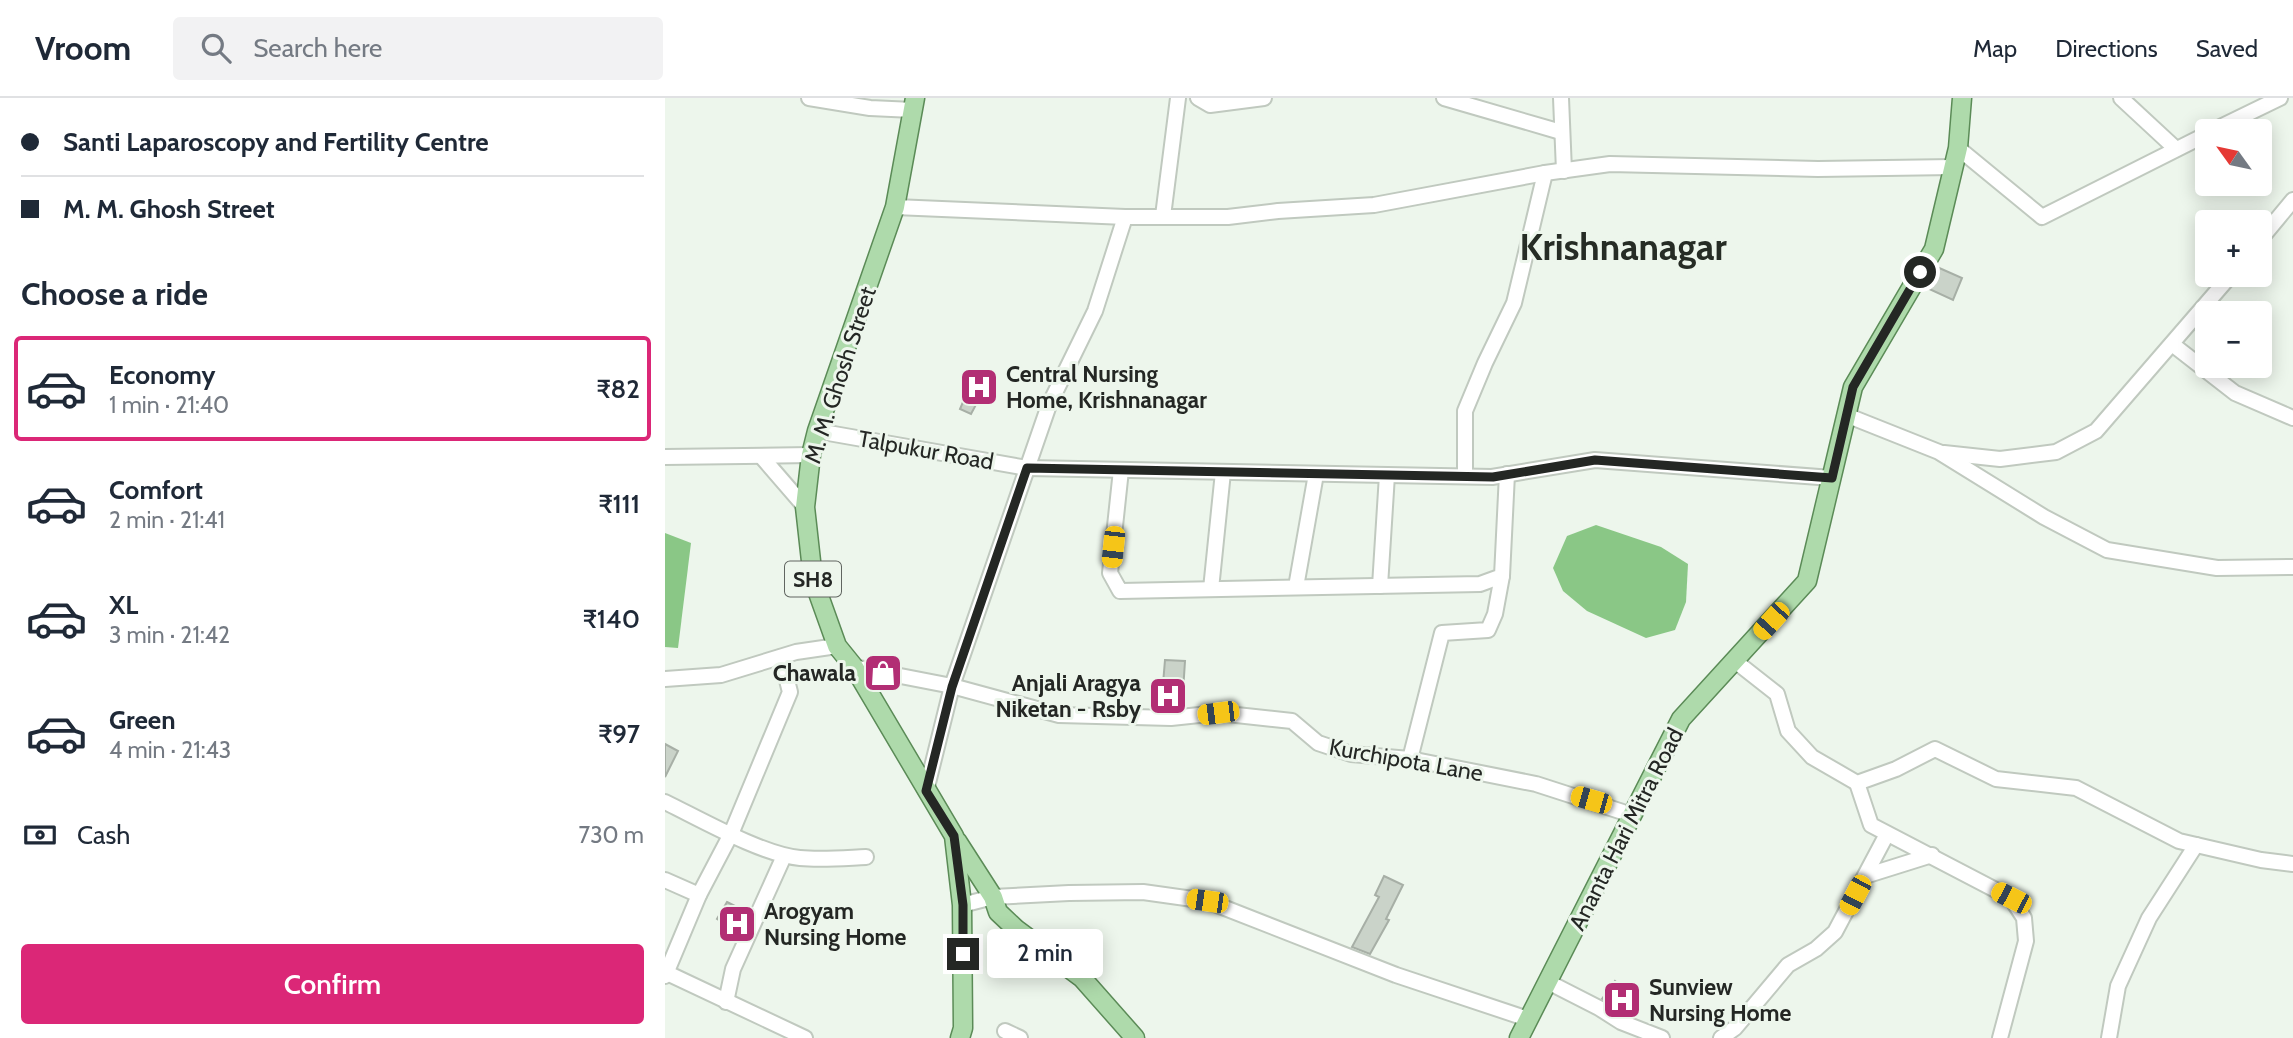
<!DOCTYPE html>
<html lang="en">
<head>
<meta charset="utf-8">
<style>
	:root { --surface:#fff; --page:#f2f2f3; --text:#1f2937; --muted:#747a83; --line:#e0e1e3; --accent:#db2777 }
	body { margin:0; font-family:Cabin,sans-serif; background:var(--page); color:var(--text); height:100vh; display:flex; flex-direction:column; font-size:26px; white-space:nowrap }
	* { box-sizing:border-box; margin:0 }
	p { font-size:23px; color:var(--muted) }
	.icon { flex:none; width:38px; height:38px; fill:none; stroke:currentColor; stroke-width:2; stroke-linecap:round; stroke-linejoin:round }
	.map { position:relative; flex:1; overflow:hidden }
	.drawer { display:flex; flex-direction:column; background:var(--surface); width:665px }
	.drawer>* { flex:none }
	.hud { display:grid; align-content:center; height:154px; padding:0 21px; background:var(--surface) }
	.needle { width:46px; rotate:303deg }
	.controls { position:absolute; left:1530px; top:21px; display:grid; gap:14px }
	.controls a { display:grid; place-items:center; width:77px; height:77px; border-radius:7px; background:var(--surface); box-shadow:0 4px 18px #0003; font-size:35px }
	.end { position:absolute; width:32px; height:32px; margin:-16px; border:9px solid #242724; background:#fff; box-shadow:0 0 0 4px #fff }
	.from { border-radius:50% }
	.bubble { position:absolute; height:49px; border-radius:7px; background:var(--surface); box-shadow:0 4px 18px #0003; font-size:23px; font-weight:600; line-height:49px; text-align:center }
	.car { position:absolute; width:21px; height:42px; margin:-21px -10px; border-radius:9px; box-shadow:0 0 5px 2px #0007; background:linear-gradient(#f5c518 24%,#345 0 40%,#f5c518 0 76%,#345 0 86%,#f5c518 0) }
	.hud b { display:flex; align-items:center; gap:24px; height:66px; font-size:26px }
	.hud b+b { border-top:2px solid var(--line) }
	.hud i { width:18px; height:18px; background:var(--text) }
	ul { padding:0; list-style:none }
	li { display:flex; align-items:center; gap:21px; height:105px; margin:0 14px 10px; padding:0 7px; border:4px solid transparent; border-radius:7px }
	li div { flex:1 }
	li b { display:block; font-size:26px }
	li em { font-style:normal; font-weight:600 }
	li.selected { border-color:var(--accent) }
	li>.icon { width:63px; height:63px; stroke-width:1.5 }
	h2 { padding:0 21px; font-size:32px; line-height:84px }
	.pay { display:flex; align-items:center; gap:18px; height:77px; padding:0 21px; font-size:26px }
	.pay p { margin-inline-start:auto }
	.action { display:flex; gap:14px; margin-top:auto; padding:14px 21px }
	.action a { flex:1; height:80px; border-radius:7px; background:var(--accent); color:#fff; font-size:28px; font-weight:600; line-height:80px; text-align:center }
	header { display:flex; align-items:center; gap:42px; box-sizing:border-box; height:98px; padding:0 35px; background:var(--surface); border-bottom:2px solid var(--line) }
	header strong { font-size:33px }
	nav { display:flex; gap:38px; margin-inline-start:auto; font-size:24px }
	.search { width:490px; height:63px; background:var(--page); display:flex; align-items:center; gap:18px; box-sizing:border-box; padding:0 24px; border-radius:7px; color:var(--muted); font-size:26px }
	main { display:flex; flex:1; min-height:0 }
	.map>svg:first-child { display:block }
</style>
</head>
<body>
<header>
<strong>Vroom</strong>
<div class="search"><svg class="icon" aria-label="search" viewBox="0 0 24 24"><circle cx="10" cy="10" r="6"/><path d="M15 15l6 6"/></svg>Search here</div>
<nav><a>Map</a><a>Directions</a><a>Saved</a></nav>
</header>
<main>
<section class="drawer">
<div class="hud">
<b><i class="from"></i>Santi Laparoscopy and Fertility Centre</b>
<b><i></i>M. M. Ghosh Street</b>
</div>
<h2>Choose a ride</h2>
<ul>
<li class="selected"><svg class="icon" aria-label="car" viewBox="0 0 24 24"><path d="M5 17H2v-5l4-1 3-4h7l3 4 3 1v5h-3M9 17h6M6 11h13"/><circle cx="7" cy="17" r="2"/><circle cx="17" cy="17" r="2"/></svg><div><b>Economy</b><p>1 min · 21:40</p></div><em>₹82</em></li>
<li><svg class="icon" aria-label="car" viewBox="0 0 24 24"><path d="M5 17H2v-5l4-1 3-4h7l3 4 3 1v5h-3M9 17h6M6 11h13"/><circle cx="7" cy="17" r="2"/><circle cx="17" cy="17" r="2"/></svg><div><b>Comfort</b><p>2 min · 21:41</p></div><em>₹111</em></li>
<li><svg class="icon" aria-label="car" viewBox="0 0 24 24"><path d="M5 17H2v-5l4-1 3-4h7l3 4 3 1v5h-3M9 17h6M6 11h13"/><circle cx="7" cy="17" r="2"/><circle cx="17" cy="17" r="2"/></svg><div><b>XL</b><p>3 min · 21:42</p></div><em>₹140</em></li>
<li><svg class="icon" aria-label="car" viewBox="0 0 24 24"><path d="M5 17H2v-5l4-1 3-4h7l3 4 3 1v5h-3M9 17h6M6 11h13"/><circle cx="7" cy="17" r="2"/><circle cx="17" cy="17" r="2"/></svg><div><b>Green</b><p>4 min · 21:43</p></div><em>₹97</em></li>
</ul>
<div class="pay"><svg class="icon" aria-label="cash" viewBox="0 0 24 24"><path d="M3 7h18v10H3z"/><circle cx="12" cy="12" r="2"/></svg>Cash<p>730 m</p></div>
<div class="action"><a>Confirm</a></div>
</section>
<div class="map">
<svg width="1628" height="940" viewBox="0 0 1628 940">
	<rect width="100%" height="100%" fill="#edf6ec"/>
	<g fill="#8ac786">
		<polygon points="931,427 996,449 1023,466 1021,504 1010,532 981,540 922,513 898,493 888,470 902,438"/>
		<polygon points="0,435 26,445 13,550 0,549"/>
	</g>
	<g fill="#cad3c9" stroke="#a7afa6" stroke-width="2">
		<polygon points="1272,169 1297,180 1288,202 1260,189"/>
		<polygon points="309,278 323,284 306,316 295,311"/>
		<polygon points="500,562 520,563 517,609 496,610"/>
		<polygon points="0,646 13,653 0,679"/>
		<polygon points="719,778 738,787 721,821 724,822 705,856 687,849 714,799 710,797"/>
		<polygon points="62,804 74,810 70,818 79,823 74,834 52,821"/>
		<polygon points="950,883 974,901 962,916 937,901"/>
	</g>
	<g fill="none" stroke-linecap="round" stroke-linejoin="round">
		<defs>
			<g id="minor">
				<polyline points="144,0 205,10 248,12"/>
				<polyline points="533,0 545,7 599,0"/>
				<polyline points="779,0 896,34"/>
				<polyline points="896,0 899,73"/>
				<polyline points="1456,0 1511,51"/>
				<polyline points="1547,33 1615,0"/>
				<polyline points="1293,50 1377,119 1542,36"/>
				<polyline points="230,109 460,119 563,119 613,113 709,107 880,75 945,66 1153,71 1288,69"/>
				<polyline points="498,118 513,0"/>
				<polyline points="1594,143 1628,102"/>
				<polyline points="1507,246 1570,295 1628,320"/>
				<polyline points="1181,317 1274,354 1379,419 1442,452 1552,470 1628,469"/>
				<polyline points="152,333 362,370 827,379 930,362 1167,380"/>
				<polyline points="1279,355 1335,361 1391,354 1431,333 1566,177"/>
				<polyline points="96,358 140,409"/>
				<polyline points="0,359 146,357"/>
				<polyline points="456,372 445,475 455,493 815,486 837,478 842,376"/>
				<polyline points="800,378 800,313 820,265 849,205 880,75"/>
				<polyline points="715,488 722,377"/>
				<polyline points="631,489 651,376"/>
				<polyline points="546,491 558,374"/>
				<polyline points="1070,563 1112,596 1123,633 1147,659 1192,685 1231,671 1270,651 1331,681 1411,690 1514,743 1596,762 1628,766"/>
				<polyline points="189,569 287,588 394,617 506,620 553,615 627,623 653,645 686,656 745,661 871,686 967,717"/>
				<polyline points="0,581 56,577 131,554 172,548"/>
				<polyline points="745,661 777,535 823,532 830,516 837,478"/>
				<polyline points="1192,685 1206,727 1346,800 1359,820 1361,843 1335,940"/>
				<polyline points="261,693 287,588 384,307 430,213 460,119"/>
				<path d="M0,704C35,721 98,757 135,760C157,762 179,760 201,759"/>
				<polyline points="1200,778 1267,757"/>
				<polyline points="0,782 34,797"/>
				<polyline points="297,807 328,799 404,795 478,794 542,803 731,877 863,921"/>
				<polyline points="0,874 140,940"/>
				<polyline points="0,878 34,797 66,736 125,594 116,559"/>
				<polyline points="883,884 934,910 956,924 997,940"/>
				<polyline points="61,904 68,871 119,758"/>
				<polyline points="340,933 355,940"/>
				<polyline points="1056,940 1070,930 1123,867 1151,851 1170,834 1222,736"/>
				<polyline points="1444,940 1453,888 1484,820 1531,747"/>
			</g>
			<g id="major">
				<polyline points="250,0 230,109 152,333 146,357 140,409 148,481 172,548 189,569 289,738 297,807 298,930 295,940"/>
				<polyline points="292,743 328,799 333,814 351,831 417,880 470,940"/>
				<polyline points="854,940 1016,621 1142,483 1188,289 1269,151 1293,50 1297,0"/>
			</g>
		</defs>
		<use href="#minor" stroke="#c0c9bf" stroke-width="18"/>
		<use href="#major" stroke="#5b8b57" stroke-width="21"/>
		<use href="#minor" stroke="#fff" stroke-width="14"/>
		<use href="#major" stroke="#aedaab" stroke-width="18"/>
	</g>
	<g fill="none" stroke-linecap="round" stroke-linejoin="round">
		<polyline stroke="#242724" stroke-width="9" points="298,856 298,807 289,738 261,693 287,589 362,370 828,379 930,362 1167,380 1188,289 1255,174"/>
	</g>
	<defs>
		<symbol id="hospital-square" viewBox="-11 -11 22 22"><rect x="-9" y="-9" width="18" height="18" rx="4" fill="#b22e74" stroke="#edf6ec"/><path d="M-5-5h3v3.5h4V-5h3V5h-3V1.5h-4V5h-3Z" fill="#fff"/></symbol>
		<symbol id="shop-square" viewBox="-11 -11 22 22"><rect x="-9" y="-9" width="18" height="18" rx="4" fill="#b22e74" stroke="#edf6ec"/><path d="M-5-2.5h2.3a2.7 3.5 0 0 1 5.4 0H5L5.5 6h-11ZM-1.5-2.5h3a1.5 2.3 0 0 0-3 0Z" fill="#fff"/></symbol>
	</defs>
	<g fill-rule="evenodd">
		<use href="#hospital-square" x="292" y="267" width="44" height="44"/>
		<use href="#shop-square" x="196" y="553" width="44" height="44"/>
		<use href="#hospital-square" x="481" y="576" width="44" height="44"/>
		<use href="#hospital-square" x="50" y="804" width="44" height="44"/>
		<use href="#hospital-square" x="935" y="880" width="44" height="44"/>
	</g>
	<g text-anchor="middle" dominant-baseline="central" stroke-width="6" stroke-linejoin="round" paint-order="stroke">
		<rect fill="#edf6ec" stroke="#606560" stroke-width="2" x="120" y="463.5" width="56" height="35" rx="5"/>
		<g font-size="21" font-weight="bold" fill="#242724">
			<text x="148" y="481">SH8</text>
		</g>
		<g font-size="23" font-weight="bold" fill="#242724" stroke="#edf6ec" text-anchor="start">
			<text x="341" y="276">Central Nursing<tspan x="341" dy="26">Home, Krishnanagar</tspan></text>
			<text x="191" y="575" text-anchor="end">Chawala</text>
			<text x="476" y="585" text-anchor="end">Anjali Aragya<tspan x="476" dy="26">Niketan - Rsby</tspan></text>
			<text x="99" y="813">Arogyam<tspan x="99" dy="26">Nursing Home</tspan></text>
			<text x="984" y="889">Sunview<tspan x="984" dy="26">Nursing Home</tspan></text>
		</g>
		<g font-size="23" fill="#242724" stroke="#edf6ec">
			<text transform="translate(175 277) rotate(-72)">M. M. Ghosh Street</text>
			<text transform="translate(261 352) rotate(10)">Talpukur Road</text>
			<text transform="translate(741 662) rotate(10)">Kurchipota Lane</text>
			<text transform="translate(961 731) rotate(-63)">Ananta Hari Mitra Road</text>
		</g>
		<g font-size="37" font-weight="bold" fill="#262c25" stroke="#edf6ec">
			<text x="958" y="148">Krishnanagar</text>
		</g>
	</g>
</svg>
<div class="controls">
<a><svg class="needle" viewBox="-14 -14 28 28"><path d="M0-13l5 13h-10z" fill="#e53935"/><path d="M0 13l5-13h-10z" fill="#747a83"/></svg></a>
<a>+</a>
<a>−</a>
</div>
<i class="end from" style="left:1255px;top:174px"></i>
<i class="end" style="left:298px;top:856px"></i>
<div class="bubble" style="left:322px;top:831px;width:116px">2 min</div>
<i class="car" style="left:448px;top:449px;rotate:186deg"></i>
<i class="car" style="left:1106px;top:523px;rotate:222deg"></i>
<i class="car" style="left:553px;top:615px;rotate:263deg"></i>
<i class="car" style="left:926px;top:702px;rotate:286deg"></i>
<i class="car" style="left:1190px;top:797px;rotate:208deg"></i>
<i class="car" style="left:1346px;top:800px;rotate:297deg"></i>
<i class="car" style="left:542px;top:803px;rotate:278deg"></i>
</div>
</main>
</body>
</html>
